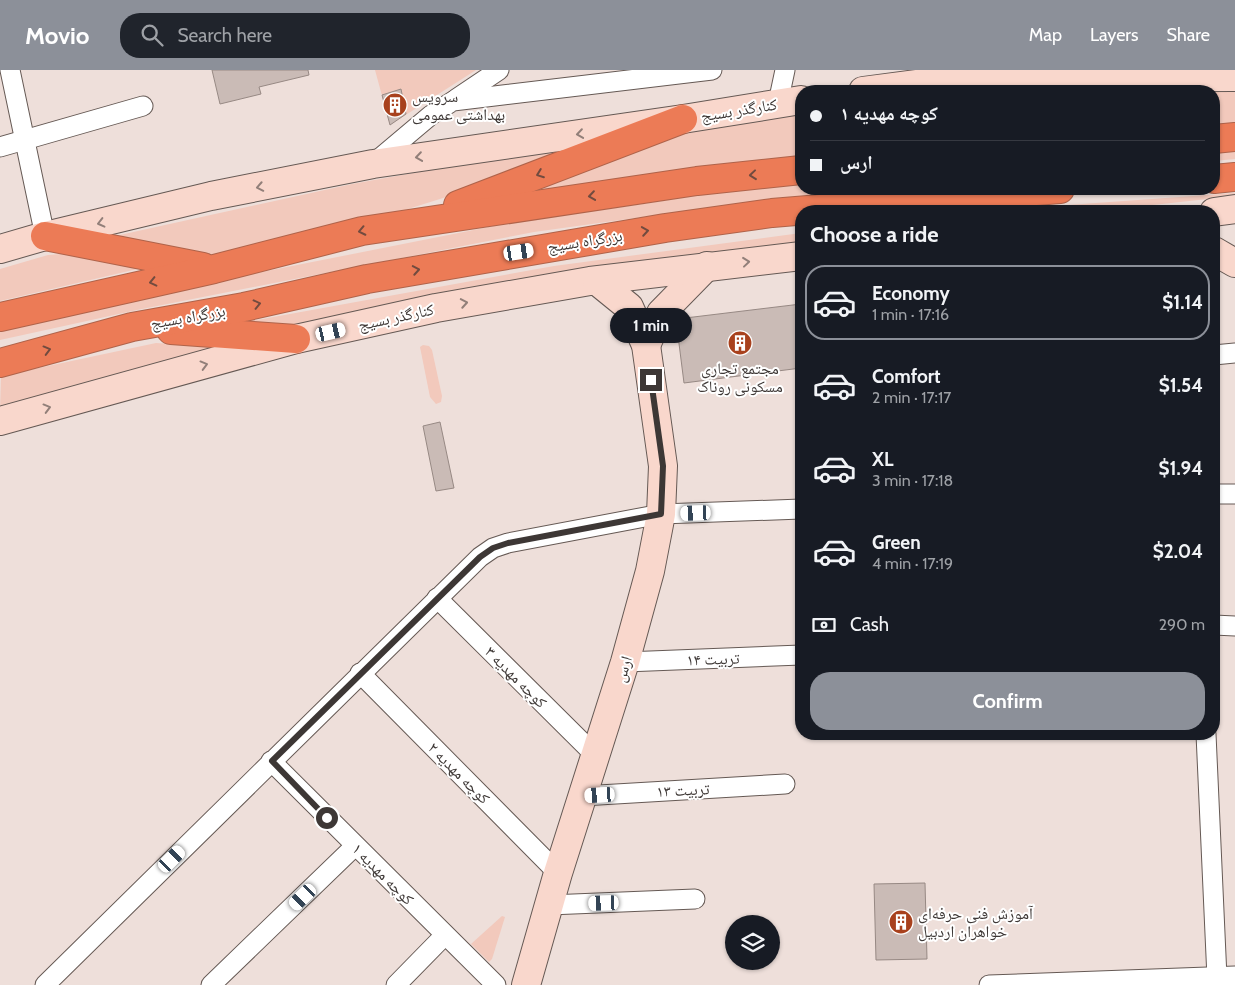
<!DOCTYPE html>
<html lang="en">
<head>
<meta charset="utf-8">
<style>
	:root { --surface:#171b24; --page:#20242c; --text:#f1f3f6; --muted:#9ea1a6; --line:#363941; --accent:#8c9099 }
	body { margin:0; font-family:Cabin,"Noto Naskh Arabic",sans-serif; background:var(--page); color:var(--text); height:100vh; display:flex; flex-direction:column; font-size:19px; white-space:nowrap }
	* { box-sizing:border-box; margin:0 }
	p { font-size:16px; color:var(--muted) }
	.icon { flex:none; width:28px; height:28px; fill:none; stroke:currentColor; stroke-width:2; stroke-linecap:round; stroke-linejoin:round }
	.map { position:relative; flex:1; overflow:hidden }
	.details { position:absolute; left:795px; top:135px; width:425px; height:535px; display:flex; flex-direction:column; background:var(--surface); border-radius:20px; box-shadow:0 1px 4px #0004 }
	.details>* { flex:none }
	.guide { position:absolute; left:795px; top:15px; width:425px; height:110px; border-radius:20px; box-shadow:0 1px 4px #0004; display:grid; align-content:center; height:110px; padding:0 15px; background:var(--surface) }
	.controls { position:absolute; left:725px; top:845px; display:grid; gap:10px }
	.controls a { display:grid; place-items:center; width:55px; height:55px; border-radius:50%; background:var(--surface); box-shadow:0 1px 4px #0004; font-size:25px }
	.end { position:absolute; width:22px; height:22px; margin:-11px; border:6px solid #3d3735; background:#fff; box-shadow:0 0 0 2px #fff }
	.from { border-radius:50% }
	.bubble { position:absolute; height:35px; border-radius:18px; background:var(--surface); box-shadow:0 1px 4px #0004; font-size:16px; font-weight:800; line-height:35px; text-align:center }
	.car { position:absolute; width:15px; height:30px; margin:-15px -8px; border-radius:6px; box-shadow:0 0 4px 1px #0007; background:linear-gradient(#fff 24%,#345 0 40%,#fff 0 76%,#345 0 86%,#fff 0) }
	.guide b { display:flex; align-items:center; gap:18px; height:48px; font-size:19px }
	.guide b+b { border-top:1px solid var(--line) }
	.guide i { width:12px; height:12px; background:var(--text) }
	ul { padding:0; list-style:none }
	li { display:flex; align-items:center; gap:15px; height:75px; margin:0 10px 8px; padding:0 5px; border:2px solid transparent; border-radius:20px }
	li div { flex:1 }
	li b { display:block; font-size:19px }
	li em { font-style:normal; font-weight:800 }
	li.active { border-color:var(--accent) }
	li>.icon { width:45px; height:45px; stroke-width:1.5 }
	h2 { padding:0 15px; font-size:22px; line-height:60px }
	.pay { display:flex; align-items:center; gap:12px; height:55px; padding:0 15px; font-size:19px }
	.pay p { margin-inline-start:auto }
	.cta { display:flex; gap:10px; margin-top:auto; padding:10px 15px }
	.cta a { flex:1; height:58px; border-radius:20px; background:var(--accent); color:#fff; font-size:20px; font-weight:800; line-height:58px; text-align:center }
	header { display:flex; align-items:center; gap:30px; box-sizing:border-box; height:70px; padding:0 25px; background:var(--accent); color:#fff }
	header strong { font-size:24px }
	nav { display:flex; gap:28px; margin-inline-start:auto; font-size:18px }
	.search { width:350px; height:45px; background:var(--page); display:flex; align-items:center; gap:12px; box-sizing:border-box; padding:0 18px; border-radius:20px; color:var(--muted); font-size:19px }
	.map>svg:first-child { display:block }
</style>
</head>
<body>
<header>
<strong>Movio</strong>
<div class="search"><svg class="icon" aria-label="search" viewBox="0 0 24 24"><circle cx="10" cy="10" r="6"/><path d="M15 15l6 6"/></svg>Search here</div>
<nav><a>Map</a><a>Layers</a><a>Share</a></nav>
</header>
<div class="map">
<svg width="1235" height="915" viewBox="0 0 1235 915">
	<rect width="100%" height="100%" fill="#eedfda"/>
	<g fill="#f2c9bc">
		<polygon points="375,0 476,0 390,55"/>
		<polygon points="1235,6 1235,58 1214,60 1214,21 972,21"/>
		<polygon points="801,41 801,93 514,125 655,65"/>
		<polygon points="597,70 507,108 376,149 211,186 106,168 352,114"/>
		<polygon points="1235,78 1235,89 1214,91 1214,79"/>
		<polygon points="801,113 801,119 883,119 751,132 534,162 137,240 0,270 0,259 141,226 514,152 643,134 743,118"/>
		<polygon points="1235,123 1235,126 1098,141 985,141"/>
		<polygon points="801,163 801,177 297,262 234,254 554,196"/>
		<polygon points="86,182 142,198 0,231 0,199 48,185"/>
		<polygon points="156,273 233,278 0,342 1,306"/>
		<polygon points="423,275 429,276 432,280 442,326 441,332 436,334 430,327 420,277"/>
		<polygon points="502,846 505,847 492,889 489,892 471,874"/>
	</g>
	<g fill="#cabbb6" stroke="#978984">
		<polygon points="212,0 308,0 309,5 259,17 261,24 220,34"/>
		<polygon points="401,19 406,44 390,55 382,25"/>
		<polygon points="801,234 801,298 684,313 676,250 677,249"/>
		<polygon points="440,352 454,418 436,421 423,356"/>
		<polygon points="925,813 927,889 876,890 874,814"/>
	</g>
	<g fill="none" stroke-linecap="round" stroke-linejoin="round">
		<defs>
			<g id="street">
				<polyline points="10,0 45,166"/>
				<polyline points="456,29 499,0"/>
				<polyline points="778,33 785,0"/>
				<polyline points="0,77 143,36"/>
				<polyline points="374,93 431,45 453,31 712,0"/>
				<polyline points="1214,285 1235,283"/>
				<polyline points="1214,424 1235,424"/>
				<polyline points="437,528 595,685"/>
				<polyline points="1214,555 1235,556"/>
				<polyline points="625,592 801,585"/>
				<polyline points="360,603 558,803"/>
				<polyline points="1206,664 1217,908"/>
				<polyline points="271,691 496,915"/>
				<polyline points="582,726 785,714"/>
				<polyline points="549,835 695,829"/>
				<polyline points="45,915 480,487 493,478 508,473 661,444 801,439"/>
				<polyline points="211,915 355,776"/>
				<polyline points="396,915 445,865"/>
				<polyline points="989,915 1235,906"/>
			</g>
			<g id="secondary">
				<polyline points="863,21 962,8 1235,7"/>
				<polyline points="1214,142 1235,139"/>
				<polyline points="0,179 45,166 211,126 373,94 683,49 801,30"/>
				<polyline points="1214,181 1235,193"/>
				<polyline points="646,275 661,243 707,196"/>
				<polyline points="0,351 296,269 436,238 590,211 801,186"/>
				<polyline points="526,915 558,803 625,592 650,501 661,444 663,396 646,275 629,237 597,211"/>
			</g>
			<g id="highway">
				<polyline points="1214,69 1235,67"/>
				<polyline points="1214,109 1235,107"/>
				<polyline points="458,135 683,49"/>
				<polyline points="45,166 203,197"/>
				<polyline points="0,247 214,199 362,161 697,111 801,100"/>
				<polyline points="171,260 296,269"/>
				<polyline points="0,293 132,257 244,237 367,209 665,158 772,143 1060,119"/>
			</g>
		</defs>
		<use href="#street" stroke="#655954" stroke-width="21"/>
		<use href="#secondary" stroke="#655954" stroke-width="30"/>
		<use href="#highway" stroke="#af634a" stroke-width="30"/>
		<use href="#street" stroke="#fff" stroke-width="19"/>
		<use href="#secondary" stroke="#f9d7cc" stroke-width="28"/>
		<use href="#highway" stroke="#ec7b56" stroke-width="28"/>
	</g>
	<defs><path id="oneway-chevron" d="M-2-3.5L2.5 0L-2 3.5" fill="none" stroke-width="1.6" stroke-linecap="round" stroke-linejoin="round" transform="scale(1.25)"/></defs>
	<g stroke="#927f79">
		<use href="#oneway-chevron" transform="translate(580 64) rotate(172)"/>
		<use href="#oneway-chevron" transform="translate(419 87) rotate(172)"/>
		<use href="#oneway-chevron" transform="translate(260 117) rotate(169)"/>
		<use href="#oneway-chevron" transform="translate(101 153) rotate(166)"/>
		<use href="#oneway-chevron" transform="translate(746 192) rotate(-6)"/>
		<use href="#oneway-chevron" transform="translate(464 233) rotate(-10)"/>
		<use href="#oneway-chevron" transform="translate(204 295) rotate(-15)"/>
		<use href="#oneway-chevron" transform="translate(47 338) rotate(-15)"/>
	</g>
	<g stroke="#724b3f">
		<use href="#oneway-chevron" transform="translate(540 104) rotate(159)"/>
		<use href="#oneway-chevron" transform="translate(753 105) rotate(174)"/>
		<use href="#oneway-chevron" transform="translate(592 126) rotate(172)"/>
		<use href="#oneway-chevron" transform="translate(362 161) rotate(168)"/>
		<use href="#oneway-chevron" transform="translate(645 161) rotate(-9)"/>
		<use href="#oneway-chevron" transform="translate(416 200) rotate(-10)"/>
		<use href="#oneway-chevron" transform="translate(153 212) rotate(167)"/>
		<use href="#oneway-chevron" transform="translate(257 234) rotate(-13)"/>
		<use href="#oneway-chevron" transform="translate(47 280) rotate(-15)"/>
	</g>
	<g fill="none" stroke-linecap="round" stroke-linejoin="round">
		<polyline stroke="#3d3735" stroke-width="6" points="327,748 272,691 480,487 493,478 508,473 661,444 663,396 651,310"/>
	</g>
	<defs>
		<symbol id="building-disc" viewBox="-11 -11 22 22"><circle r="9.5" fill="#a8411d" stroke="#fff"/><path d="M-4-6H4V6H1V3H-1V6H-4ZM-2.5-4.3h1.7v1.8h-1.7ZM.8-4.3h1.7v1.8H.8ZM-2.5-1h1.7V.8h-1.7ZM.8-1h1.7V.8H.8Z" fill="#fff"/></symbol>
	</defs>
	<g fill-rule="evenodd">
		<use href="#building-disc" x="381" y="21" width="28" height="28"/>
		<use href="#building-disc" x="726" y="259" width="28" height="28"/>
		<use href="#building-disc" x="887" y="838" width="28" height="28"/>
	</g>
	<g text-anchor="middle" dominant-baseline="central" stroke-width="4" stroke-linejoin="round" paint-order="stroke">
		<g font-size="16" fill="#3d3735" stroke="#fff" text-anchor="start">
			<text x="412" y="26">سرویس<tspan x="412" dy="18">بهداشتی عمومی</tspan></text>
			<text x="740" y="298" text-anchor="middle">مجتمع تجاری<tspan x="740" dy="18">مسکونی روناک</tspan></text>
			<text x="918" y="843">آموزش فنی حرفه‌ای<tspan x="918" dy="18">خواهران اردبیل</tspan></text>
		</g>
		<g font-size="16" fill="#3d3735" stroke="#fff">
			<text transform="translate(739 40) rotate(-9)">کنارگذر بسیج</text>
			<text transform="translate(585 171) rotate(-9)">بزرگراه بسیج</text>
			<text transform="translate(188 247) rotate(-10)">بزرگراه بسیج</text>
			<text transform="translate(396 247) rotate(-12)">کنارگذر بسیج</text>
			<text transform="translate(713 589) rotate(-2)">تربیت ۱۴</text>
			<text transform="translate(623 599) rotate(-73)">ارس</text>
			<text transform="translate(516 607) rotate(45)">کوچه مهدیه ۳</text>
			<text transform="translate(459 703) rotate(45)">کوچه مهدیه ۲</text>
			<text transform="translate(683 720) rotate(-3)">تربیت ۱۳</text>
			<text transform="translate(383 804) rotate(45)">کوچه مهدیه ۱</text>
		</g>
	</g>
</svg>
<div class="controls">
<a><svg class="icon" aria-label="layers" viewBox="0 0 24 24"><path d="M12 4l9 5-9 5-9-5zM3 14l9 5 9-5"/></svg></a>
</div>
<i class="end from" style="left:327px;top:748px"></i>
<i class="end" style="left:651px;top:310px"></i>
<div class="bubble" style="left:610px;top:238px;width:82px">1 min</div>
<i class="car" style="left:519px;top:182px;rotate:81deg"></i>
<i class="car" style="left:331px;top:262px;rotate:77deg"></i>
<i class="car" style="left:696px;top:443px;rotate:268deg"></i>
<i class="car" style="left:600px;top:725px;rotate:267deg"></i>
<i class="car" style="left:172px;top:789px;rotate:45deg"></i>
<i class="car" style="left:303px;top:827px;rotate:226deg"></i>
<i class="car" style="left:604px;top:833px;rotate:268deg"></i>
<div class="guide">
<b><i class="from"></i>کوچه مهدیه ۱</b>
<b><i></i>ارس</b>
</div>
<section class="details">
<h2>Choose a ride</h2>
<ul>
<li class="active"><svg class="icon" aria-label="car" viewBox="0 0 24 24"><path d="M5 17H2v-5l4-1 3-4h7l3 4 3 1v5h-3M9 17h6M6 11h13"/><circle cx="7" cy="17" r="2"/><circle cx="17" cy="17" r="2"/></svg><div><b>Economy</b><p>1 min · 17:16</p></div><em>$1.14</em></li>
<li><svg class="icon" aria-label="car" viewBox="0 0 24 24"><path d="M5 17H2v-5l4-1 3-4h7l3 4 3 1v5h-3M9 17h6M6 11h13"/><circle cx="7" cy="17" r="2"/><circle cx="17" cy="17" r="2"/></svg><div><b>Comfort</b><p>2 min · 17:17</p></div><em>$1.54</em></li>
<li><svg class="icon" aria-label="car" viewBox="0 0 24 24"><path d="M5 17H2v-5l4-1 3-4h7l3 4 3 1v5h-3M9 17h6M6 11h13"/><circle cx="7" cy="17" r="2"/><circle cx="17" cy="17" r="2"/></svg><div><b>XL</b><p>3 min · 17:18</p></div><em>$1.94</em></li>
<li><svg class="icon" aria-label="car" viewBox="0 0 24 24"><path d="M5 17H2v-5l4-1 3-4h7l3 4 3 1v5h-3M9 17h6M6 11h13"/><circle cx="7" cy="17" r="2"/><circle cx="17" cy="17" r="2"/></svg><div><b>Green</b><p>4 min · 17:19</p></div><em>$2.04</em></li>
</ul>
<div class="pay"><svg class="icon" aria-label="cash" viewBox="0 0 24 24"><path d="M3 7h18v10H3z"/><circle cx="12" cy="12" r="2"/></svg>Cash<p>290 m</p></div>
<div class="cta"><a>Confirm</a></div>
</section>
</div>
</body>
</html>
